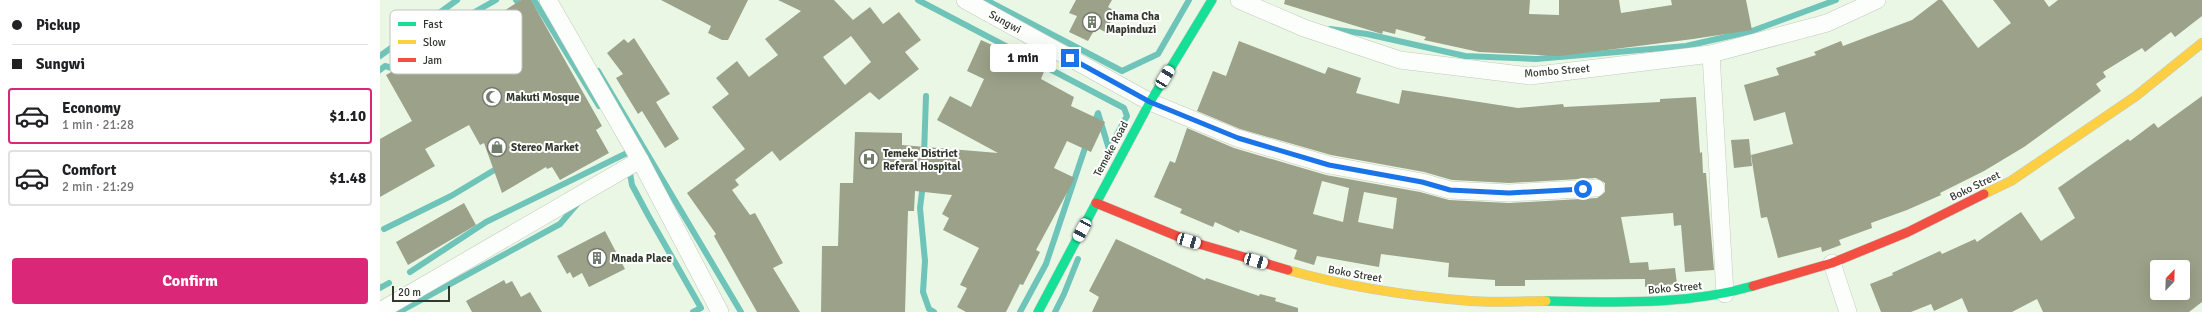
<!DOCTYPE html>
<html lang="en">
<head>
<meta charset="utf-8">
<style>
	:root { --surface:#fff; --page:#f6f6f6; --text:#202124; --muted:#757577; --line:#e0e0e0; --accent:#db2777 }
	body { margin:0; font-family:Signika,sans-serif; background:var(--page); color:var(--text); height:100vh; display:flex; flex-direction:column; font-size:15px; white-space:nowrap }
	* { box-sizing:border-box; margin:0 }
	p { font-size:13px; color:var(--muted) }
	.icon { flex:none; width:22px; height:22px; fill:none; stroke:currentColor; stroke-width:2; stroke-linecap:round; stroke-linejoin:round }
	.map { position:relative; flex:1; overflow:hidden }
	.side { display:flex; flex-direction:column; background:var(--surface); width:380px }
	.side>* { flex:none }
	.hud { display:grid; align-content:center; height:88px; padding:0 12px; background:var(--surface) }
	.needle { width:26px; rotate:23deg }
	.tools { position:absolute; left:1770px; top:260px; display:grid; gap:8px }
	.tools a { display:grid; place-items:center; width:40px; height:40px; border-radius:4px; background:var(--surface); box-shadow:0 4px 16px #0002; font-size:20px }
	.scale { position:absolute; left:12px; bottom:10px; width:58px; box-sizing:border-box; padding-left:4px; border:2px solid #31392d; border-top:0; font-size:11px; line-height:14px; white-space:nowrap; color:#31392d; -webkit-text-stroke:3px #fff; paint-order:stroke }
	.end { position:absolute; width:18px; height:18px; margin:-9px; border:5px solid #1a73e8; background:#fff; box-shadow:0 0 0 2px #fff }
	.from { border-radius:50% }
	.bubble { position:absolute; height:28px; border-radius:4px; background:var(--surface); box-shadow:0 4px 16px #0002; font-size:13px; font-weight:700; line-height:28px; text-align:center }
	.car { position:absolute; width:12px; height:24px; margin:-12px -6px; border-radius:5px; box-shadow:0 0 3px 1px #0007; background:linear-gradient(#fff 24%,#345 0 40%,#fff 0 76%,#345 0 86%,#fff 0) }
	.hud b { display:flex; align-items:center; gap:14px; height:38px; font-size:15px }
	.hud b+b { border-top:1px solid var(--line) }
	.hud i { width:10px; height:10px; background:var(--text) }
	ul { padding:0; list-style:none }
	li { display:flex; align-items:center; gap:12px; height:56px; margin:0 8px 6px; padding:0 4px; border:2px solid var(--line); border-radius:4px }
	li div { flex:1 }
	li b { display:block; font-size:15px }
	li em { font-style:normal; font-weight:700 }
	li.current { border-color:var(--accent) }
	li>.icon { width:36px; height:36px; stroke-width:1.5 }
	.cta { display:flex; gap:8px; margin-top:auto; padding:8px 12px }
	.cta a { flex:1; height:46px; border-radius:4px; background:var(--accent); color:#fff; font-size:16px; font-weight:700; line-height:46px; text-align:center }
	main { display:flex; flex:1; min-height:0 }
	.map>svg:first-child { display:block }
</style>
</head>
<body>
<main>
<section class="side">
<div class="hud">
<b><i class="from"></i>Pickup</b>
<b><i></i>Sungwi</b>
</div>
<ul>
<li class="current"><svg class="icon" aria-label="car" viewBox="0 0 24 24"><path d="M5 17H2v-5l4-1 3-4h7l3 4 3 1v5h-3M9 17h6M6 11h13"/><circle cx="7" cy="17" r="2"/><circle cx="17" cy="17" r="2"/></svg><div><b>Economy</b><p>1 min · 21:28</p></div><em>$1.10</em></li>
<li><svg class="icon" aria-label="car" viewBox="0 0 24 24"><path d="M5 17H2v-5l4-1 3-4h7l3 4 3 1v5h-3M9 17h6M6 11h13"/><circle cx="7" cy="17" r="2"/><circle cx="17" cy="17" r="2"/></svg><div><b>Comfort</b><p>2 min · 21:29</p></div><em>$1.48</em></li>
</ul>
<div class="cta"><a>Confirm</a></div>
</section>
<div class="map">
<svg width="1822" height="312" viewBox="0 0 1822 312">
	<rect width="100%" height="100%" fill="#ebf7e5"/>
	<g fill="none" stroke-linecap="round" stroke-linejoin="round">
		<g stroke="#6ec4b8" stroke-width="6">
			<polyline points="136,0 143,8"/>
			<polyline points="154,0 219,106"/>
			<polyline points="538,0 744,108 747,116 729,149 718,113 714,124"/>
			<polyline points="606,0 742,71 778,54 809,0"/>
			<polyline points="950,29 987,34 1085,56 1156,59 1306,46 1372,31 1456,0"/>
			<polyline points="0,56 77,0"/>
			<polyline points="0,70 5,66 12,68 40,43 116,0"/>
			<polyline points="218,71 361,312"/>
			<polyline points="544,155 546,96"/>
			<polyline points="246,175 250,173 252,185 268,215 321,308 313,312"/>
			<polyline points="543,184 540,208 545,261 543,292 549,309 554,312"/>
			<polyline points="4,229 71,196 121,166"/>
			<polyline points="30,272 106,222 249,152 247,149"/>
			<polyline points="0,288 9,283"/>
			<polyline points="19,312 180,224 198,203"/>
			<polyline points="640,312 666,264 707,142"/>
			<polyline points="675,312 684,294 698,259"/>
		</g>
	</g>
	<g fill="#9ca189" fill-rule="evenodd">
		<polygon points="141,0 151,0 222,126 216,130 229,153 180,180 172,167 167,169 166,167 122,193 104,143 100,145 89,125 45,149 55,166 0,197 0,139 32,121 6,75 114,12 116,16"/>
		<polygon points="281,0 368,0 348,40 342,40 328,33 331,26"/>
		<path d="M398,0H454L473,20L490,7L503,24L519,12L541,40L525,52L539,69L499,100L490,92L400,161L392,151L355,180L359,185L352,190L370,215L375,213L403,263L393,268L420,312H377L334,236L336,234L307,193L365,149L332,107L349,94L336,78L357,61L369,77L398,55L385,39L421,11ZM471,36L491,62L465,85L443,57Z"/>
		<polygon points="696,0 732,0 728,7 736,12 725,32 716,27 708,41 689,32 697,16 689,13"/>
		<polygon points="905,0 1150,0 1149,14 1179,15 1179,0 1239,0 1241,13 1292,5 1291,0 1366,0 1372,30 1313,39 1180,56 1099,52 1044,40 1046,37 1016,29 1015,34 1003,31 1002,34 904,4"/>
		<polygon points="1558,0 1562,0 1598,48 1631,23 1613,0 1664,0 1669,7 1678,0 1822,0 1822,16 1795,37 1791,32 1765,52 1762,48 1723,72 1726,77 1716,84 1721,91 1644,147 1604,171 1560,193 1561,195 1527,210 1491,223 1492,228 1459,240 1461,245 1442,252 1441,247 1398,258 1387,217 1381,218 1371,155 1413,144 1405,112 1374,121 1364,85 1399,75 1396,68 1436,55 1434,52 1461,41 1463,46 1532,20"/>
		<polygon points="254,38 290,94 276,102 299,139 285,148 262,111 258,114 236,78 243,74 227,53 244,39 248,43"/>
		<polygon points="601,40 665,69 661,79 694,97 691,106 725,122 711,152 687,141 674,168 695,178 656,250 660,252 643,285 640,284 626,312 586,312 577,307 587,288 580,285 599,248 563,230 569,218 562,214 572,195 535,191 534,211 528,211 525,312 441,312 442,246 458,246 460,183 473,183 475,132 522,133 522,145 618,153 557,120 570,96 591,107 604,79 587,71"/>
		<path d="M859,41L945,74L948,67L981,78L976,93L1019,104L1022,90L1138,108L1183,104L1184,107L1280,102V99L1316,97L1320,153L1322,152L1323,173H1326L1334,270L1305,272L1301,225L1294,226L1293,213L1241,217L1250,263L1268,262L1269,270L1295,268L1297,284L1265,287V279L1145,280V286H1115V280L1068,277L1069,263L1001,254L999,267L937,256L934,265L914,259L917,250L860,230L859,233L835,222L833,227L800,213L802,209L774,197L790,161L795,163L807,128L854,148L946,175L1040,192L1069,200L1129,203L1217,198L1225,192V183L1216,178L1129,183L1072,180L1044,172L951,155L860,129L817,111L833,71L846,76ZM942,181L969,188L963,222L933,214ZM984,192L1017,198L1013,229L978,222Z"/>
		<path d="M1822,96V302L1809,312H1663L1657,299L1632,312H1588L1582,298L1554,311L1551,304L1531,312H1501L1490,284L1513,275L1512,273L1560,251L1562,254L1595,239L1597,242L1641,212L1661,241L1695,218L1678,188L1748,139L1750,141L1774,123L1778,128ZM1777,267H1803V293H1777Z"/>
		<polygon points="1369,139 1372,166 1354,168 1351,140"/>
		<polygon points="84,203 96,225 28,265 16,242"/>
		<polygon points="225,231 245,269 209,287 202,273 193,278 190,272 187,274 177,256"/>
		<polygon points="736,239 825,280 826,278 879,296 880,294 896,298 895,301 918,308 918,312 712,312 719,297 709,291"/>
		<polygon points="124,280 126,284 132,281 141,297 150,292 162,312 92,312 86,301"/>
	</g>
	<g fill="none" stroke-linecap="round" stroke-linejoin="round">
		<defs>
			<g id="street">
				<polyline points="168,0 260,160 340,312"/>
				<polyline points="585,0 770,102 857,138 949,165 1042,182 1070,190 1129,193 1216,188"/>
				<polyline points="859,0 924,28 1020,60 1150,76 1331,54 1447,23 1497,0"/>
				<polyline points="1331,54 1345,294"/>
				<polyline points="1452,263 1468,312"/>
				<polyline points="0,311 260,160"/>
			</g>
			<g id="fast">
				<path d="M1166,301C1237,302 1304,306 1373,286"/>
				<polyline points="658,312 770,102 832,0"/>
			</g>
			<g id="slow">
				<polyline points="1604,194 1631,181 1756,96 1822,43"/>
				<path d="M908,270C967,287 1029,296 1090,301C1115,303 1141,301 1166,301"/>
			</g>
			<g id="jam">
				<polyline points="716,203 809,241 908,270"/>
				<polyline points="1373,286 1452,263 1528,232 1604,194"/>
			</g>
		</defs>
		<use href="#street" stroke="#c2cbbd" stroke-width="18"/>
		<use href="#fast" stroke="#c2cbbd" stroke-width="10"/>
		<use href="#slow" stroke="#c2cbbd" stroke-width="10"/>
		<use href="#jam" stroke="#c2cbbd" stroke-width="10"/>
		<use href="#street" stroke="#fcfefb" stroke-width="17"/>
		<use href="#fast" stroke="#16e098" stroke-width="9"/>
		<use href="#slow" stroke="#ffcf43" stroke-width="9"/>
		<use href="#jam" stroke="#f24e42" stroke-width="9"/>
	</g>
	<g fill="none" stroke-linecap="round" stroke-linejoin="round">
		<polyline stroke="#1a73e8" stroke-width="5" points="690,58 770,102 858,138 949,165 1042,182 1070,190 1129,193 1203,189"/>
	</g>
	<defs>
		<symbol id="building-ring" viewBox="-11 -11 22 22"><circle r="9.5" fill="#fff" stroke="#727c6d" stroke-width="1.5"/><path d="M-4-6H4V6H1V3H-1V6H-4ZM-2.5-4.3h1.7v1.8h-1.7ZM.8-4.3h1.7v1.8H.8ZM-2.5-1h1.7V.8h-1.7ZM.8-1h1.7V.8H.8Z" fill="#727c6d"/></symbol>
		<symbol id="mosque-ring" viewBox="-11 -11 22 22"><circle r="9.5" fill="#fff" stroke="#727c6d" stroke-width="1.5"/><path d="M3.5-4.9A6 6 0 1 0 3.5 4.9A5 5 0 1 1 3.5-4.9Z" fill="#727c6d"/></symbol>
		<symbol id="shop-ring" viewBox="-11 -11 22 22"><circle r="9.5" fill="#fff" stroke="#727c6d" stroke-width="1.5"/><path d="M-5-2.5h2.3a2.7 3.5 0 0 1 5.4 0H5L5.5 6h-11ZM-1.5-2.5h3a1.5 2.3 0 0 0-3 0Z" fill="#727c6d"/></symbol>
		<symbol id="hospital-ring" viewBox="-11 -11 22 22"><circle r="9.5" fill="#fff" stroke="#727c6d" stroke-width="1.5"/><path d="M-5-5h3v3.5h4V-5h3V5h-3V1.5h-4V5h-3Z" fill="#727c6d"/></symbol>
	</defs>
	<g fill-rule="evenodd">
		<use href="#building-ring" x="701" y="11" width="22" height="22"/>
		<use href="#mosque-ring" x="101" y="86" width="22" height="22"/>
		<use href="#shop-ring" x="106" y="136" width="22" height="22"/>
		<use href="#hospital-ring" x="478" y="148" width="22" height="22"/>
		<use href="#building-ring" x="206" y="247" width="22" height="22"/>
	</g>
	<g text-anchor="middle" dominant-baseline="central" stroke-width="4" stroke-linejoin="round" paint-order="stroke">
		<g font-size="11" font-weight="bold" fill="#31392d" stroke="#fff" text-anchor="start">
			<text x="726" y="16">Chama Cha<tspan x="726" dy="13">Mapinduzi</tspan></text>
			<text x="126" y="97">Makuti Mosque</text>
			<text x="131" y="147">Stereo Market</text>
			<text x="503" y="153">Temeke District<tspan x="503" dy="13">Referal Hospital</tspan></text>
			<text x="231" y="258">Mnada Place</text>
		</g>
		<g font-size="11" fill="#31392d" stroke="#fff">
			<text transform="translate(625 22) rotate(29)">Sungwi</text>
			<text transform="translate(1177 71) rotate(-5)">Mombo Street</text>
			<text transform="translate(731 149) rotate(-62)">Temeke Road</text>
			<text transform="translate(1595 186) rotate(-26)">Boko Street</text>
			<text transform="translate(975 274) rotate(10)">Boko Street</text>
			<text transform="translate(1295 288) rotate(-5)">Boko Street</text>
		</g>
	</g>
	<rect x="10" y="10" width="132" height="64" rx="6" fill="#fff" stroke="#c1c4c0" stroke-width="1"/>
	<rect x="18" y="22" width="18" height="4" fill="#16e098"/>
	<rect x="18" y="40" width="18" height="4" fill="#ffcf43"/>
	<rect x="18" y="58" width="18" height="4" fill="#f24e42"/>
	<g font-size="11" fill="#31392d">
		<text x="43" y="28">Fast</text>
		<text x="43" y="46">Slow</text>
		<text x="43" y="64">Jam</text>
	</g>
</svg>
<div class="tools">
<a><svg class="needle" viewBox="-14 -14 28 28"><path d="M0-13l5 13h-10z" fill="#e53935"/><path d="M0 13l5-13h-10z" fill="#757577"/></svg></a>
</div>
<div class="scale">20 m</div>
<i class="end from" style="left:1203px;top:189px"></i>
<i class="end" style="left:690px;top:58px"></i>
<div class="bubble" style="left:610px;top:44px;width:66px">1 min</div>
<i class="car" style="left:785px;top:77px;rotate:31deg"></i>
<i class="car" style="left:702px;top:230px;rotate:208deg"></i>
<i class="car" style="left:809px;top:241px;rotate:106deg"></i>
<i class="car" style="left:876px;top:261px;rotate:106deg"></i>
</div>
</main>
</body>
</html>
